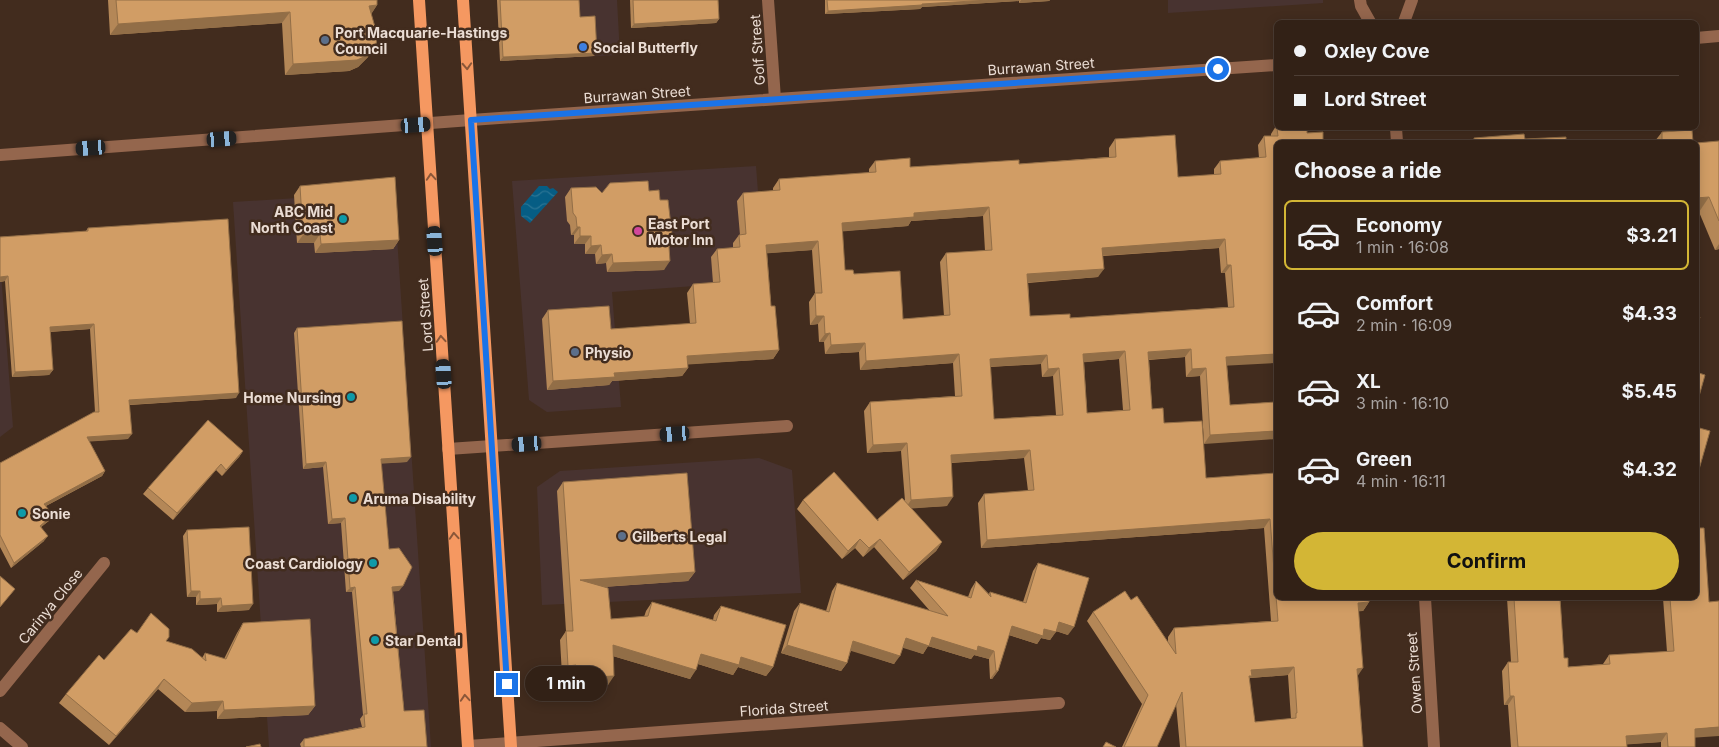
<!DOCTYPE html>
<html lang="en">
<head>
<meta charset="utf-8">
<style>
	:root { --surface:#322116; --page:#3d2e23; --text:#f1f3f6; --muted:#a8a3a1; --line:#4d3e35; --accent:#d3b635 }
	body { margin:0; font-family:Inter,sans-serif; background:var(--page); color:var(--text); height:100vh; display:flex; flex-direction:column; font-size:19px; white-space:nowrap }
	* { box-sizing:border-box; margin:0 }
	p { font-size:16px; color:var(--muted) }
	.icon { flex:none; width:28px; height:28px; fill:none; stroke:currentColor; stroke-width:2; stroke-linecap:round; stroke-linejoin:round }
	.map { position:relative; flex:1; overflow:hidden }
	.panel { position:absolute; left:1274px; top:140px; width:425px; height:460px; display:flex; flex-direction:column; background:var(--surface); border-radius:8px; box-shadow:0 2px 12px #0003,0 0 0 1px var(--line) }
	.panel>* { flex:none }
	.guide { position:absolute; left:1274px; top:20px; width:425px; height:110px; border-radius:8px; box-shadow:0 2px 12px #0003,0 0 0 1px var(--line); display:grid; align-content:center; height:110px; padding:0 20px; background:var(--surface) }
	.end { position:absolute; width:22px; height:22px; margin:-11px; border:6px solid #1a73e8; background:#fff; box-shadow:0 0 0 2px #fff }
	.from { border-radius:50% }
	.bubble { position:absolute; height:35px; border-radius:18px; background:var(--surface); box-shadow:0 2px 12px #0003,0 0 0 1px var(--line); font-size:16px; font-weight:700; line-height:35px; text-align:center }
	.car { position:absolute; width:15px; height:30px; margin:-15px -8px; border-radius:6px; box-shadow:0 0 4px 1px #0007; background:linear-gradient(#222 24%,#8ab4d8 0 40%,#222 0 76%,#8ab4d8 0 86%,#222 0) }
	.guide b { display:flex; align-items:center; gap:18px; height:48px; font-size:19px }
	.guide b+b { border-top:1px solid var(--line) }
	.guide i { width:12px; height:12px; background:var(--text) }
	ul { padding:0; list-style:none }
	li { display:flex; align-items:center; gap:15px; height:70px; margin:0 10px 8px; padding:0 10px; border:2px solid transparent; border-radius:8px }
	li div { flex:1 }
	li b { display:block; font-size:19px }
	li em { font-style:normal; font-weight:700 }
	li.current { border-color:var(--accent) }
	li>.icon { width:45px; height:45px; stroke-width:1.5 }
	h2 { padding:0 20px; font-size:22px; line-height:60px }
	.cta { display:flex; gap:10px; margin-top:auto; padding:10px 20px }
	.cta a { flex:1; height:58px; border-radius:30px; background:var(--accent); color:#111; font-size:20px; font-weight:700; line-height:58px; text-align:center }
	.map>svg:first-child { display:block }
</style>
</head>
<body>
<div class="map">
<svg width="1719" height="747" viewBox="0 0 1719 747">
	<defs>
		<pattern id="water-waves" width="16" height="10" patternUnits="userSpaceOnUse" patternTransform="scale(1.25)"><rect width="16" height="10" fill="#065d84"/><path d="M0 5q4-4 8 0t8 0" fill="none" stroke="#2a7494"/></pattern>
	</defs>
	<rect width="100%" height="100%" fill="#422c1e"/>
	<g fill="#483330">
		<polygon points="497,0 617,0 620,55 500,61"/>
		<polygon points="1168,0 1323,0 1323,3 1168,13"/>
		<polygon points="756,166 765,281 612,292 621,407 547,412 529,400 512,181"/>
		<polygon points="394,192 431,747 269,747 233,202"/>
		<polygon points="0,261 13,427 0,437"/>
		<polygon points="759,458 792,470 801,593 542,605 537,487 560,471"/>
	</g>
	<polygon fill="url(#water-waves)" points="539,186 547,186 550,189 553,188 558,192 530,223 521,216 521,207"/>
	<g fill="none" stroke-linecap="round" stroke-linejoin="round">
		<g stroke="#94664d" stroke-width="12">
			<polyline points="768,0 775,99"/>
			<polyline points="1360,0 1361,6 1370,22"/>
			<polyline points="1404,22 1412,0"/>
			<polyline points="1696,38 1719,36"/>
			<polyline points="1396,128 1397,142"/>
			<polyline points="0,155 471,120 1276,65"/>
			<polyline points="448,449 787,426"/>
			<polyline points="1425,598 1434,747"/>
			<polyline points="0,691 104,563"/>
			<polyline points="0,728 22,747"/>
			<polyline points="468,746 1059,703"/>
		</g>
		<g stroke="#f59861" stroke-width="12">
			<polyline points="419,0 468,747"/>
			<polyline points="463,0 511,747"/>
		</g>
	</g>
	<g fill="#b48757" fill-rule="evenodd">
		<polygon points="108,0 377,0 377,5 371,14 368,57 358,67 349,71 285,75 282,23 110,35"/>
		<polygon points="497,0 579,0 580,17 594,56 500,61"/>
		<polygon points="630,0 718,0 719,19 716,23 631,28"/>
		<polygon points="825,0 1050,0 1049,1 1019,3 1019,1 922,7 920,9 825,14"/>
		<path d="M1276,126V128H1307L1227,366L1230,405L1276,402L1204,444L1200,376L1186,377L1185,357L1149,360L1152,409L1164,423L1206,478L1276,473L1369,602L1363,611H1359L1358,676L1363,747H1180L1176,704L1157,747H1122L1142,704L1087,621L1093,612L1131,600L1168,643V637L1174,628L1271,621L1264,528L981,548L978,503L984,494L1028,491L1024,458L951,463L947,506L911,508L942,542L936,551L903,580L874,547L863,557L855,548L842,559L797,509L803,500L877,520L902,498L905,501L901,451L867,453L864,411L870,402L955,396L953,363L860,370L859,352L825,354L824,342H819L818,324L810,325L809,302L815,293L812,250L767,253L771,306L779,350L773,359L688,364V368L682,376L612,381L609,385L547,390L542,319L548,310L611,329L690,324L687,293L693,284L713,283L711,257L717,249L733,248V243L739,235H740L737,201L743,193L773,191V188L779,179L869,173V169L875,161L910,167L1019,164L1109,157V148L1115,139L1178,177L1214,175V169L1220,161L1259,158L1258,145L1264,136H1271V134ZM983,216L985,251L946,253L940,262L944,316L903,319L854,274L845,270L842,231L908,226L911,221ZM1219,248L1221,273H1225L1228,307L1070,318L1030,316L1028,283L1098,277L1103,256ZM1119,359L1123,410L1087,413L1084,362ZM1041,364L1042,377L1053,376L1056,415L994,419L990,367ZM1288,675L1291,719L1255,722L1249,680L1250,678Z"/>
		<polygon points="1662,132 1693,142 1646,142 1647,141 1655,141"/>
		<polygon points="1719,141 1719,249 1715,250 1699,212"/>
		<polygon points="300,186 399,240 393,249 315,253 314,243 297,243 294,195"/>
		<polygon points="571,188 602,193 649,191 660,200 669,248 664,270 607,272 606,263 596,264 595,254 585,254 585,244 574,244 574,235 571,235 570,225 567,221 565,197"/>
		<polygon points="88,228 236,398 130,405 128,439 89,441 105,471 102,476 46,506 50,520 41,527 44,541 11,568 0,547 0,463 95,412 90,329 50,332 53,370 49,375 12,377 5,281 0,282 0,237 86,231"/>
		<polygon points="297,328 407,462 381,463 389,549 399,591 393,591 404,711 427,747 301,747 300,744 304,739 362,727 360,719 363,715 352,592 346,592 341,523 328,524 323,467 303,469 294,333"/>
		<polygon points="243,451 239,457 222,476 216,470 173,520 143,494 148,488"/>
		<polygon points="563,482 695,572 688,581 603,587 611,619 644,617 646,611 652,602 713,620 714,615 721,606 773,667 766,676 738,667 733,675 698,664 690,679 613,656 608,685 570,688 569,674 562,675 560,640 566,631 557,491"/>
		<polygon points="187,530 249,610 217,612 217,604 196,605 196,597 187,597 183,536"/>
		<polygon points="1038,563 1068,635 1056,631 1050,640 1041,638 1037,644 1009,635 998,671 992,679 990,679 989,659 974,655 971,659 928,646 923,654 903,647 894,664 851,650 847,663 841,671 781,653 794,611 800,603 826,611 832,591 837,583 930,611 910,588 916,580 968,597 971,589 976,581 989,594 990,592 1023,602 1033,571"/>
		<polygon points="1507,598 1560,598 1564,658 1568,667 1603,664 1609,655 1667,652 1663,598 1696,598 1695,747 1661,747 1661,742 1627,744 1627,747 1511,747 1508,705 1504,705 1502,671 1508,662 1511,662"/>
		<polygon points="243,623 315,706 308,715 217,719 217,711 185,712 158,689 109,745 59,703 66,694 137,633 166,641 202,658 205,653 224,659 237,633"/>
	</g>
	<g fill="#926e47">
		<polygon points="989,0 1020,0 1019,1 922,7 920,9 825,14 828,11 922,4"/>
		<polygon points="1021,0 1050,0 1049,1 1019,3"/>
		<polygon points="377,5 370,16 369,6"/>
		<polygon points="290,12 282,23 110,35 118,24"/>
		<polygon points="719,19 716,23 631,28 634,24"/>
		<polygon points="376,46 368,57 358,67 349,71 285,75 293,64"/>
		<polygon points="597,53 594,56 500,61 503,57"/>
		<polygon points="1709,197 1699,212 1696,212 1696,198"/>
		<polygon points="989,207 983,216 911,221 908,226 836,232 842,223 914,213"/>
		<polygon points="577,227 580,227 574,235 571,235"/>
		<polygon points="320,234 314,243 297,243 303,235"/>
		<polygon points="580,236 591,236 585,244 574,244"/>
		<polygon points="1225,239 1219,248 1096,256 1102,248"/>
		<polygon points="399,240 393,249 315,253 321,244"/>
		<polygon points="818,241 812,250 760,254 766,245"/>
		<polygon points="1719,244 1719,249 1715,250"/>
		<polygon points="601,245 595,254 585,254 591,246"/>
		<polygon points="612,254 606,263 596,264 602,255"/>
		<polygon points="670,261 664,270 607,272 613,263"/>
		<polygon points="1227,265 1231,265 1225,273 1221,273"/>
		<polygon points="1104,269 1098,277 1021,283 1027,274"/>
		<polygon points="8,276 5,281 0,282 0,277"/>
		<polygon points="816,316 824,316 818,324 810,325"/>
		<polygon points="94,324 90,329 46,332 50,327"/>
		<polygon points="830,333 824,342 819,342 825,334"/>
		<polygon points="865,343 859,352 825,354 831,345"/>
		<polygon points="1191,349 1185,357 1142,360 1148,352"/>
		<polygon points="779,350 773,359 681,365 687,356"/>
		<polygon points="1125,351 1119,359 1077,363 1083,354"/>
		<polygon points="959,354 953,363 860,370 866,361"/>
		<polygon points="1276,354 1276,363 1220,366 1226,357"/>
		<polygon points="1047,355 1041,364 984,367 990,359"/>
		<polygon points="688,368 682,376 612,381 609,385 547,390 553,381 614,373"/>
		<polygon points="1059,368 1053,376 1042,377 1048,369"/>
		<polygon points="1206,368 1200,376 1186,377 1192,369"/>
		<polygon points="53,370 49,375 12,377 15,372"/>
		<polygon points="239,393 236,398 126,405 129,400"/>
		<polygon points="1276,431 1276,439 1204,444 1210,435"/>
		<polygon points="132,434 128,439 83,442 87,437"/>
		<polygon points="907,443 901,451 867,453 873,445"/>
		<polygon points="1030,450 1024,458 945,463 951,455"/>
		<polygon points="243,451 239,457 222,476 226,470"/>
		<polygon points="411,457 407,462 377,464 381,459"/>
		<polygon points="326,462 323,467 303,469 306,464"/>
		<polygon points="221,464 216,470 173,520 177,513"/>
		<polygon points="105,471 102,476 40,509 44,504"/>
		<polygon points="953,497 947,506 905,509 911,500"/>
		<polygon points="53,515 50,520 36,531 40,526"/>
		<polygon points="345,518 341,523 328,524 332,519"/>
		<polygon points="1270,519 1264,528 981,548 987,540"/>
		<polygon points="48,536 44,541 11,568 14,563"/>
		<polygon points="860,539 855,548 842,559 848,551"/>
		<polygon points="880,539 874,547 863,557 869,548"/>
		<polygon points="942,542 936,551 903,580 909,572"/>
		<polygon points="695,572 688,581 573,589 580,580"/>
		<polygon points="403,586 399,591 389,592 392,587"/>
		<polygon points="355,587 352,592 346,592 350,588"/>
		<polygon points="191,591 200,591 196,597 187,597"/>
		<polygon points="221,598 217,604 196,605 200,599"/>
		<polygon points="1369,602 1363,611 1352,612 1358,603"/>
		<polygon points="253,604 249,610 217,612 222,606"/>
		<polygon points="1059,622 1074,627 1068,635 1053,630"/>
		<polygon points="1012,626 1044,629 1056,632 1050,640 1041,638 1037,644 1006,634"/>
		<polygon points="932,637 978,646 994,651 989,659 974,655 971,659 928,646 923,654 900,647 906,638"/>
		<polygon points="853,641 900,656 894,664 848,650"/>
		<polygon points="613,645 696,670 690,679 606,654"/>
		<polygon points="787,645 847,663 841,671 781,653"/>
		<polygon points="701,654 741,657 773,667 766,676 738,667 733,675 695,663"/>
		<polygon points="576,665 569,674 562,675 568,666"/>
		<polygon points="1294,667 1288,675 1250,678 1246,685 1251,670"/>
		<polygon points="1363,668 1357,677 1357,669"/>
		<polygon points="996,671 998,671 992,679 990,679"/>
		<polygon points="614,676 608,685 570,688 577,678"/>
		<polygon points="164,679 158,689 109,745 116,736"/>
		<polygon points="1510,696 1514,696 1508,705 1504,705"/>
		<polygon points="223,701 217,711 185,712 192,703"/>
		<polygon points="315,706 308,715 217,719 224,710"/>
		<polygon points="1719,727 1719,736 1689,738 1695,729"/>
		<polygon points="1667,733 1661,742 1620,745 1626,736"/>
	</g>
	<g fill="#d19d65" stroke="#926e47" fill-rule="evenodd">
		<polygon points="116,0 377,0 377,5 369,6 377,34 376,46 366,56 357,60 293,64 290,12 118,24"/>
		<polygon points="500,0 579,0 580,17 595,16 597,53 503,57"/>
		<polygon points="633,0 718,0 719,19 634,24"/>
		<polygon points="827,0 989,0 922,4 922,5 828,11"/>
		<path d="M1277,128H1307V133L1323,132V142H1276V354L1226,357L1230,405L1276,402V431L1210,435L1206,368L1192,369L1191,349L1148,352L1152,409L1163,408L1164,423L1202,421L1206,478L1276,473V598H1369V602L1358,603L1363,668L1357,669L1363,747H1186L1182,692L1157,747H1124L1148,695L1093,612L1125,591L1131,600L1137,596L1176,654L1174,628L1278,621L1270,519L987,540L984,494L1034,490L1030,450L951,455L953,497L911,500L907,443L873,445L870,402L962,396L959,354L866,361L865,343L831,345L830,333L825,334L824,316H816L815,293H822L818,241L766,245L771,306H775L779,350L687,356L688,368L614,373L615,377L553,381L548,310L609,306L611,329L696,323L693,284L720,282L717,249L740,247L739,235L746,234L743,193L780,190L779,179L876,172L875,161L910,158V167L1019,160V164L1116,157L1115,139L1175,135L1178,177L1221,174L1220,161L1266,157L1264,136H1278ZM989,207L992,250L946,253L950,315L903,319L900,271L854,274L853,270H845L842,223L914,217V213ZM1225,239L1227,265H1231L1234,307L1070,318V314L1030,316L1027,274L1104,269L1102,248ZM1125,351L1130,410L1087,413L1083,354ZM1047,355L1048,369L1059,368L1063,415L994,419L990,359ZM1294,667L1297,713H1296V718L1255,722L1249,676H1252L1251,670Z"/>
		<polygon points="1692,130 1693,142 1648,142 1647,141 1662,140 1662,132"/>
		<polygon points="1524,134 1525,139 1566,137 1566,142 1474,142 1474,138"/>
		<polygon points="1719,141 1719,221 1709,197 1696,198 1696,143"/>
		<polygon points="395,177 399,240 321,244 320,234 303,235 300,186"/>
		<polygon points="648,181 649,191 659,190 660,200 668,200 673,243 669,247 670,261 613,263 612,254 602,255 601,245 591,246 591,236 580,236 580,227 577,227 576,217 573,213 571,188 596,187 602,193 610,183"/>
		<polygon points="228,219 239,393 129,400 132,434 87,437 105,471 44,504 53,515 40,526 48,536 14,563 0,535 0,463 94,412 99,412 94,324 50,327 53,370 15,372 8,276 0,277 0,237 88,231 88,228"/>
		<polygon points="1696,316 1700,317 1696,330"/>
		<polygon points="402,321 411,457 381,459 389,549 399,548 412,567 403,586 392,587 404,711 424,710 427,747 304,747 304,739 365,727 364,714 367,714 355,587 350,588 345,518 332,519 326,462 306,464 297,328"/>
		<polygon points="1696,372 1705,375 1696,407"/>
		<polygon points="208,420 243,451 226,470 221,464 177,513 148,488"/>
		<polygon points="1696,427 1710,431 1696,480"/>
		<polygon points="834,472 878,521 878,519 902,498 942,542 909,572 880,539 869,548 860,539 848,551 803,500"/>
		<polygon points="687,473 695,572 580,580 608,588 611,619 648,616 652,602 716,621 721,606 786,625 773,667 741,657 739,665 701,654 696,670 613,645 614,676 577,678 576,665 568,666 566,631 573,631 563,482"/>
		<polygon points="249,527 253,604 222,606 221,598 200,599 200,591 191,591 187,530"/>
		<polygon points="1696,528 1704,528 1709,602 1719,601 1719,727 1695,729 1695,747 1668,747 1667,733 1626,736 1627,747 1518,747 1514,696 1510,696 1508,662 1518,662 1514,598 1560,598 1564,658 1568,658 1568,667 1610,664 1609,655 1674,651 1670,598 1696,598"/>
		<polygon points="1038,563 1089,578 1074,627 1059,622 1056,632 1044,629 1043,636 1012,626 998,671 996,671 994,651 978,646 977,651 932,637 929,646 906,638 900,656 853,641 847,663 787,645 800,603 829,612 837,583 948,616 916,580 971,598 976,581 991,597 990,592 1026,603"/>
		<polygon points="0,576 15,589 0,607"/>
		<polygon points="151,613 169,629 169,637 166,641 192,649 206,661 205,653 226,659 243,623 310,619 315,706 224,710 223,701 192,703 164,679 116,736 66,694 99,655 104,660 131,629 137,633"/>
		<polygon points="1106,742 1116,747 1103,747"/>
		<polygon points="260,744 261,747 246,747"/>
	</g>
	<defs><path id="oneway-chevron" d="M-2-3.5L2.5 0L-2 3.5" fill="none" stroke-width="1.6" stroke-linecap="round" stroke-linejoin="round" transform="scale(1.25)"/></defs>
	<g stroke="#8a5739">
		<use href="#oneway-chevron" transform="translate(467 66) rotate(87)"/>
		<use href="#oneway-chevron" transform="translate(431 177) rotate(-94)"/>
		<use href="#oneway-chevron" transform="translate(441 339) rotate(-94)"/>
		<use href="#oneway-chevron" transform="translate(454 536) rotate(-94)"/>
		<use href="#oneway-chevron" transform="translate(465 698) rotate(-94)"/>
	</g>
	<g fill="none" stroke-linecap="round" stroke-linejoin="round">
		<polyline stroke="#1a73e8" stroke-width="6" points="507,684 471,120 1218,69"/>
	</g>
	<g fill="#5c6f8a" stroke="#422c1e" stroke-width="2">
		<circle cx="325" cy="40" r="5"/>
		<circle cx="575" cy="352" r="5"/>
		<circle cx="622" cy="536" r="5"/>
	</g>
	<circle fill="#3f7fe0" stroke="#422c1e" stroke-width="2" cx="583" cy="47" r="5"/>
	<g fill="#0f9aa8" stroke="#422c1e" stroke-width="2">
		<circle cx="343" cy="219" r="5"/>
		<circle cx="351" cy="397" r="5"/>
		<circle cx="353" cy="498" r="5"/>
		<circle cx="22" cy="513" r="5"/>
		<circle cx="373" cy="563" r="5"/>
		<circle cx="375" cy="640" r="5"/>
	</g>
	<circle fill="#d1479c" stroke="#422c1e" stroke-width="2" cx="638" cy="231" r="5"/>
	<g text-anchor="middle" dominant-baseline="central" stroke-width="5" stroke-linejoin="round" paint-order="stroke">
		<g font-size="14" font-weight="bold" fill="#ebddd4" stroke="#422c1e" text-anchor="start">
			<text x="335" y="32">Port Macquarie-Hastings<tspan x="335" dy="16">Council</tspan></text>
			<text x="593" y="47">Social Butterfly</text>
			<text x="333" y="211" text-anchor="end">ABC Mid<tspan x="333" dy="16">North Coast</tspan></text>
			<text x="648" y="223">East Port<tspan x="648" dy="16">Motor Inn</tspan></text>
			<text x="585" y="352">Physio</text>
			<text x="341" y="397" text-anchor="end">Home Nursing</text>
			<text x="363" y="498">Aruma Disability</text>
			<text x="32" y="513">Sonie</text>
			<text x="632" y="536">Gilberts Legal</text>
			<text x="363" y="563" text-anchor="end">Coast Cardiology</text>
			<text x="385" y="640">Star Dental</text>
		</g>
		<g font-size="14" fill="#ebddd4" stroke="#422c1e">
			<text transform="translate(757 50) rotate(-94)">Golf Street</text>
			<text transform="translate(1041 66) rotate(-4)">Burrawan Street</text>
			<text transform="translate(637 94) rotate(-4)">Burrawan Street</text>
			<text transform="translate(425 315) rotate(-94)">Lord Street</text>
			<text transform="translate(50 606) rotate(-51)">Carinya Close</text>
			<text transform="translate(1414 673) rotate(-94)">Owen Street</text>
			<text transform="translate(784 708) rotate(-4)">Florida Street</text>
		</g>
	</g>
</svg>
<i class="end from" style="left:1218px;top:69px"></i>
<i class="end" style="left:507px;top:684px"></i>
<div class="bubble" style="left:525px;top:666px;width:82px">1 min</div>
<i class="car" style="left:416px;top:125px;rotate:86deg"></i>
<i class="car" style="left:222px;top:139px;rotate:86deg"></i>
<i class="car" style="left:91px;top:148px;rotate:266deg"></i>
<i class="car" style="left:435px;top:241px;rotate:356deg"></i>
<i class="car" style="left:444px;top:374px;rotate:356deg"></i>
<i class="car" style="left:675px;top:434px;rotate:266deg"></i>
<i class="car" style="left:527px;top:444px;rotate:266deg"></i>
<div class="guide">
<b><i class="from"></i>Oxley Cove</b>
<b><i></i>Lord Street</b>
</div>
<section class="panel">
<h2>Choose a ride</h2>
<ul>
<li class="current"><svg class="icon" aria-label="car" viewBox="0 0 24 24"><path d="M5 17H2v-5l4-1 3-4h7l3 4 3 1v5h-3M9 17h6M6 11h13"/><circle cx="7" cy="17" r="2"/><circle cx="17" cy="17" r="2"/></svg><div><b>Economy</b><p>1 min · 16:08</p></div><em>$3.21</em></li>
<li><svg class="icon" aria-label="car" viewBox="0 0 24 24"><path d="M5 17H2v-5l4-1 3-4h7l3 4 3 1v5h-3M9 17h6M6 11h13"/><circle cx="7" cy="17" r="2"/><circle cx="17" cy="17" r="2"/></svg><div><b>Comfort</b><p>2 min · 16:09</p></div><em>$4.33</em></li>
<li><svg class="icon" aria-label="car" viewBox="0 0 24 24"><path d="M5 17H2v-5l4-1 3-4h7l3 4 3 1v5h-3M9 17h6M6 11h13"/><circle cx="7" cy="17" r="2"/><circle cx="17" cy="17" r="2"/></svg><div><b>XL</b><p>3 min · 16:10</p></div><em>$5.45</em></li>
<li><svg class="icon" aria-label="car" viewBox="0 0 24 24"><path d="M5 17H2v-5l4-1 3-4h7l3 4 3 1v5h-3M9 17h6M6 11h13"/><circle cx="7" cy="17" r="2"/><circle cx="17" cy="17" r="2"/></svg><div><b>Green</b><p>4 min · 16:11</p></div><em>$4.32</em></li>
</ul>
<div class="cta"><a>Confirm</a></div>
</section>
</div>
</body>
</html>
